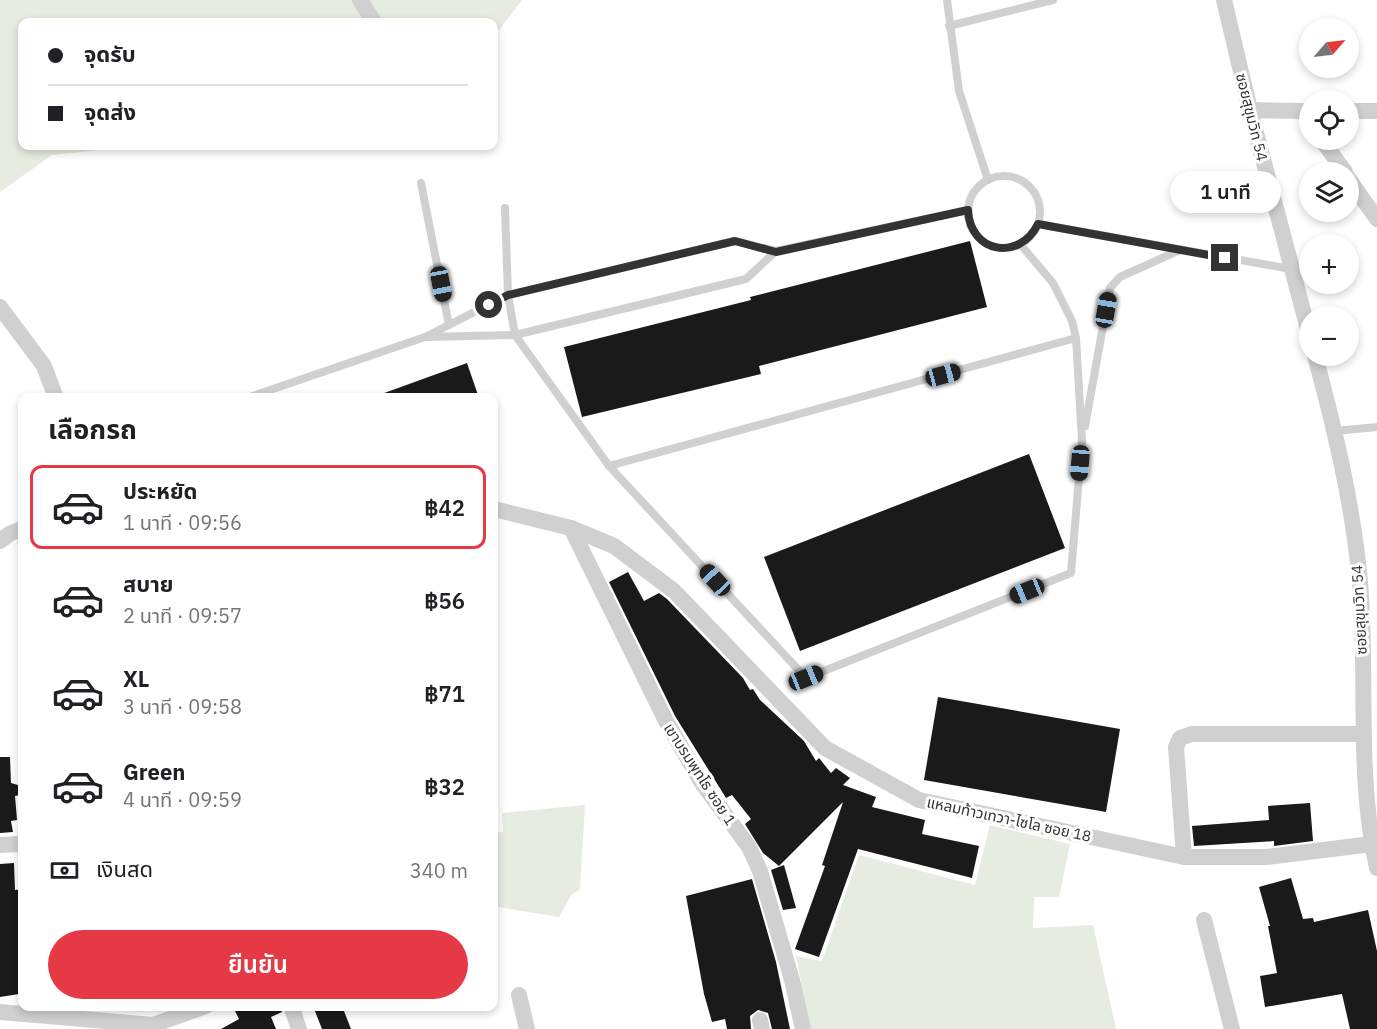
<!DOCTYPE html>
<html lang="th">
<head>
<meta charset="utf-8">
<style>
	:root { --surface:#fff; --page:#f6f6f6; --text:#202124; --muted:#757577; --line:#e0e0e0; --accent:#e63946 }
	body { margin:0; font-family:"IBM Plex Sans","Noto Sans Thai",sans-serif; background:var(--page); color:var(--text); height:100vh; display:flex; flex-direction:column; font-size:22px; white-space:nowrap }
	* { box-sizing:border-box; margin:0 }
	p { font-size:20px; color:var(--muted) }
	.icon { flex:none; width:33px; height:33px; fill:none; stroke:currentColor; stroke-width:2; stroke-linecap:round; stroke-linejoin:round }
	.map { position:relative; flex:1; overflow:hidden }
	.drawer { position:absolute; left:18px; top:393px; width:480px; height:618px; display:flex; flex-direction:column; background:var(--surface); border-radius:12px; box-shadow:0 3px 9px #0003 }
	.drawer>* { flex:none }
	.banner { position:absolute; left:18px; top:18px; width:480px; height:132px; border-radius:12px; box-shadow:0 3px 9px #0003; display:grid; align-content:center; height:132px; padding:0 30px; background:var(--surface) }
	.needle { width:39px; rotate:62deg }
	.buttons { position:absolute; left:1299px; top:18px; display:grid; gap:12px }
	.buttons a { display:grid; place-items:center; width:60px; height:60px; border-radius:50%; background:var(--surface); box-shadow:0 3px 9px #0003; font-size:30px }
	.end { position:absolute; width:27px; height:27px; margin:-14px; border:8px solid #333; background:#fff; box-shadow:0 0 0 3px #fff }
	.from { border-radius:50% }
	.bubble { position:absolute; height:42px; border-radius:21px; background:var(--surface); box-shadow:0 3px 9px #0003; font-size:20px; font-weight:600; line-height:42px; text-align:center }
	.car { position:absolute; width:18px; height:36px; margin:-18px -9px; border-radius:8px; box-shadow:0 0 4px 2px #0007; background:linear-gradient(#222 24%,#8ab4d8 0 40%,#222 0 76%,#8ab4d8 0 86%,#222 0) }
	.banner b { display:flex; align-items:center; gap:21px; height:57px; font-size:22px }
	.banner b+b { border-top:2px solid var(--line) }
	.banner i { width:15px; height:15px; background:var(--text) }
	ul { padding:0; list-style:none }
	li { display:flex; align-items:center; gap:18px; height:84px; margin:0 12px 9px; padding:0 18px; border:3px solid transparent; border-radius:12px }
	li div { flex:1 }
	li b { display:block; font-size:22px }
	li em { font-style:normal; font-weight:600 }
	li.current { border-color:var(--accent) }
	li>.icon { width:54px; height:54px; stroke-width:1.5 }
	h2 { padding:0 30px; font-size:27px; line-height:72px }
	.pay { display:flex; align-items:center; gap:15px; height:66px; padding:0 30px; font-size:22px }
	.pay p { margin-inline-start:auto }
	.button { display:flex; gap:12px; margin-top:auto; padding:12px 30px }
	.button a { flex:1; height:69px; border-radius:36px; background:var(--accent); color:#fff; font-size:24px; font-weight:600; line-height:69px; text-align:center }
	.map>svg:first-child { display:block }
</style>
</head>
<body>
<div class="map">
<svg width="1377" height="1029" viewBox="0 0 1377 1029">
	<rect width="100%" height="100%" fill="#fff"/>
	<g fill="#e6ecdf">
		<polygon points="0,0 522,0 494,37 494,22 22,22 22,146 137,146 52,155 0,192"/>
		<polygon points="585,805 580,889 571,895 559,917 498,907 494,870 494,833 503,832 502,813"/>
		<polygon points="990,825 1070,844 1059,897 1034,897 1033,928 1093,925 1116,1029 810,1029 796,956 822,961 859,855 975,885"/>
	</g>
	<g fill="#1a1a1a">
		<polygon points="970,241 987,307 759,366 761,374 582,417 564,347 751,300 750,297"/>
		<polygon points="467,363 479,398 376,398 376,396"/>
		<polygon points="1029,454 1065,548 800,651 764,557"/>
		<polygon points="628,572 644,601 659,593 667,599 743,678 750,690 753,689 760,700 804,741 816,761 819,758 831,773 836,768 850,778 843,785 876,797 872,807 925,820 922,834 979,846 972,878 858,849 819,957 795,949 825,866 822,865 843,802 779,866 763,853 745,824 751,819 732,795 726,798 675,716 609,582"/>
		<polygon points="938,697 1120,729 1106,812 924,780"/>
		<polygon points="0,757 10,757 11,783 18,785 20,795 15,796 17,820 11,821 13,832 0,833"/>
		<polygon points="1310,803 1313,841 1274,846 1274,841 1194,846 1192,826 1269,820 1268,806"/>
		<polygon points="14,863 15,890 22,889 19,994 0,997 0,864"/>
		<polygon points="784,865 796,908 783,910 771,870"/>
		<polygon points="1291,878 1303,919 1313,918 1314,922 1368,910 1377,951 1377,1029 1350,1029 1342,994 1265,1007 1260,976 1277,973 1268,926 1270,926 1259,887"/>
		<polygon points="752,879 776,962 790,1029 772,1029 768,1013 758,1010 750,1016 751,1029 727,1029 725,1019 712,1022 704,994 686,896"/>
		<polygon points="246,1006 281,1006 282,1012 271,1017 276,1029 221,1029 239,1019 235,1011"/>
		<polygon points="313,1006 342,1006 351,1029 322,1029"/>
	</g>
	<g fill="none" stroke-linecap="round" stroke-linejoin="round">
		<g stroke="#d0d0d0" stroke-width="8">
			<polyline points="947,0 959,91 988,180"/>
			<polyline points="949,26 1053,0"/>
			<circle cx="1004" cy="212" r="36"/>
			<polyline points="421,183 449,325"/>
			<polyline points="505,208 508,295 515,335 609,466 1076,338"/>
			<polyline points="1038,224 1291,269"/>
			<polyline points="428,337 515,335 746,279 776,251"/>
			<polyline points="247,398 425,337 508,295 735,241 776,251 968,210"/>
			<polyline points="1085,426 1110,288 1120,277 1180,250"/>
			<polyline points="1335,431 1377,427"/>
			<polyline points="609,466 806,678 1071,573 1082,441 1076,338 1072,321 1053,283 1020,244"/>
		</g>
		<g stroke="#d0d0d0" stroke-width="16">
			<polyline points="360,0 374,22"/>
			<polyline points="1224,0 1250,110 1310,337"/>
			<polyline points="1250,110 1302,111 1310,121"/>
			<polyline points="1348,111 1377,111"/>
			<polyline points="1322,140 1345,172"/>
			<polyline points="1348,178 1377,219"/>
			<polyline points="0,307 44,366 56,398"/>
			<path d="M1315,356C1335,430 1353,505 1360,582C1368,677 1356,774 1377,868"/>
			<polyline points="494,509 571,528 614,546 674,591 825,748 919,800 1184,857 1267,857 1372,844"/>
			<polyline points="571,528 666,721 702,783 749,847 760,871 792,980 803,1029"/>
			<polyline points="0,541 11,533 22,529"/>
			<polyline points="0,845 22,844"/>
			<polyline points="1184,857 1176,747 1180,738 1192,734 1363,734"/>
			<polyline points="1204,920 1232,1029"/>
			<polyline points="519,995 527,1029"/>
			<polyline points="291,1006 299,1029"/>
			<polyline points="0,1012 153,1025 206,1006"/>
			<polyline points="760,1020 762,1029"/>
		</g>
	</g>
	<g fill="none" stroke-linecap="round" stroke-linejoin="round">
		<path stroke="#333" stroke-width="8" d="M489,305L508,295L735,241L776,252L968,210C970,253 1019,262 1038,224L1225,258"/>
	</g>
	<g text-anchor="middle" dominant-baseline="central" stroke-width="6" stroke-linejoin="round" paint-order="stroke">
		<g font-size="15" fill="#333" stroke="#fff">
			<text transform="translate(1252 117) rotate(76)">ซอยสุขุมวิท 54</text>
			<text transform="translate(1359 610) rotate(-93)">ซอยสุขุมวิท 54</text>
			<text transform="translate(700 774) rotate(57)">เขาบรมพุทโธ ซอย 1</text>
			<text transform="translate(1009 819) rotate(12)">แหลมท้าวเทวา-ไซโล ซอย 18</text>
		</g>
	</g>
</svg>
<div class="buttons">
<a><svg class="needle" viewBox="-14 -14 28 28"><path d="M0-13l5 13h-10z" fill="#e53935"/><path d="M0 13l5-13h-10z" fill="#757577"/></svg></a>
<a><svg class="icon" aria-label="locate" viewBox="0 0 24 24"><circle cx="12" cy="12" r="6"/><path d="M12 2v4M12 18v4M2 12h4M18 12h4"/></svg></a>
<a><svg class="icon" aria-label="layers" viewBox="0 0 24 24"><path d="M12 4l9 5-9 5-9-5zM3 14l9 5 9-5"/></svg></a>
<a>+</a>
<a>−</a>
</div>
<i class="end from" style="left:489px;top:305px"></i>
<i class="end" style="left:1225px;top:258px"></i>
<div class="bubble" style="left:1170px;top:171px;width:111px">1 นาที</div>
<i class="car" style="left:441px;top:284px;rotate:169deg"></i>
<i class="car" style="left:1106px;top:310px;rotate:10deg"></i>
<i class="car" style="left:943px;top:375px;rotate:75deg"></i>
<i class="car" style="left:1080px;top:463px;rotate:185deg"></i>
<i class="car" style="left:715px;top:580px;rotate:317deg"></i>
<i class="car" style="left:1027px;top:591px;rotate:248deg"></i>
<i class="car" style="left:806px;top:678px;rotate:68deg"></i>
<div class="banner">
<b><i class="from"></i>จุดรับ</b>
<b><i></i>จุดส่ง</b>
</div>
<section class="drawer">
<h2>เลือกรถ</h2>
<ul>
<li class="current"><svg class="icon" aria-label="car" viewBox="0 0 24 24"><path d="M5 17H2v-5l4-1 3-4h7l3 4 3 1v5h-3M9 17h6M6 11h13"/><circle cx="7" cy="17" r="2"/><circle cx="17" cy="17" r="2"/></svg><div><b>ประหยัด</b><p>1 นาที · 09:56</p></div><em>฿42</em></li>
<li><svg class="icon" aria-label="car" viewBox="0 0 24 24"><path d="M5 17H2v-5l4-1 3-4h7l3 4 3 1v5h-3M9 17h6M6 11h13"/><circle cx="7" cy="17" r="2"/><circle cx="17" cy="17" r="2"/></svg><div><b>สบาย</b><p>2 นาที · 09:57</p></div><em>฿56</em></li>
<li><svg class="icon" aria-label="car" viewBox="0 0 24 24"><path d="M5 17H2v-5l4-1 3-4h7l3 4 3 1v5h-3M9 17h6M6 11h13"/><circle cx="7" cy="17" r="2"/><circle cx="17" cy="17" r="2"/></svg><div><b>XL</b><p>3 นาที · 09:58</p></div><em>฿71</em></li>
<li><svg class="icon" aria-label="car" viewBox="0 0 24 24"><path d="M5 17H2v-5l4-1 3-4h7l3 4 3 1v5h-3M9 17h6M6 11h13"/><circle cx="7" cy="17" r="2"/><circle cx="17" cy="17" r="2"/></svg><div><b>Green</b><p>4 นาที · 09:59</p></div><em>฿32</em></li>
</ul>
<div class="pay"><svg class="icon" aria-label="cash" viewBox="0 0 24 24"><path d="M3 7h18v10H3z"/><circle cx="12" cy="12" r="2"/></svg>เงินสด<p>340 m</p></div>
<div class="button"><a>ยืนยัน</a></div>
</section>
</div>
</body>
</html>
